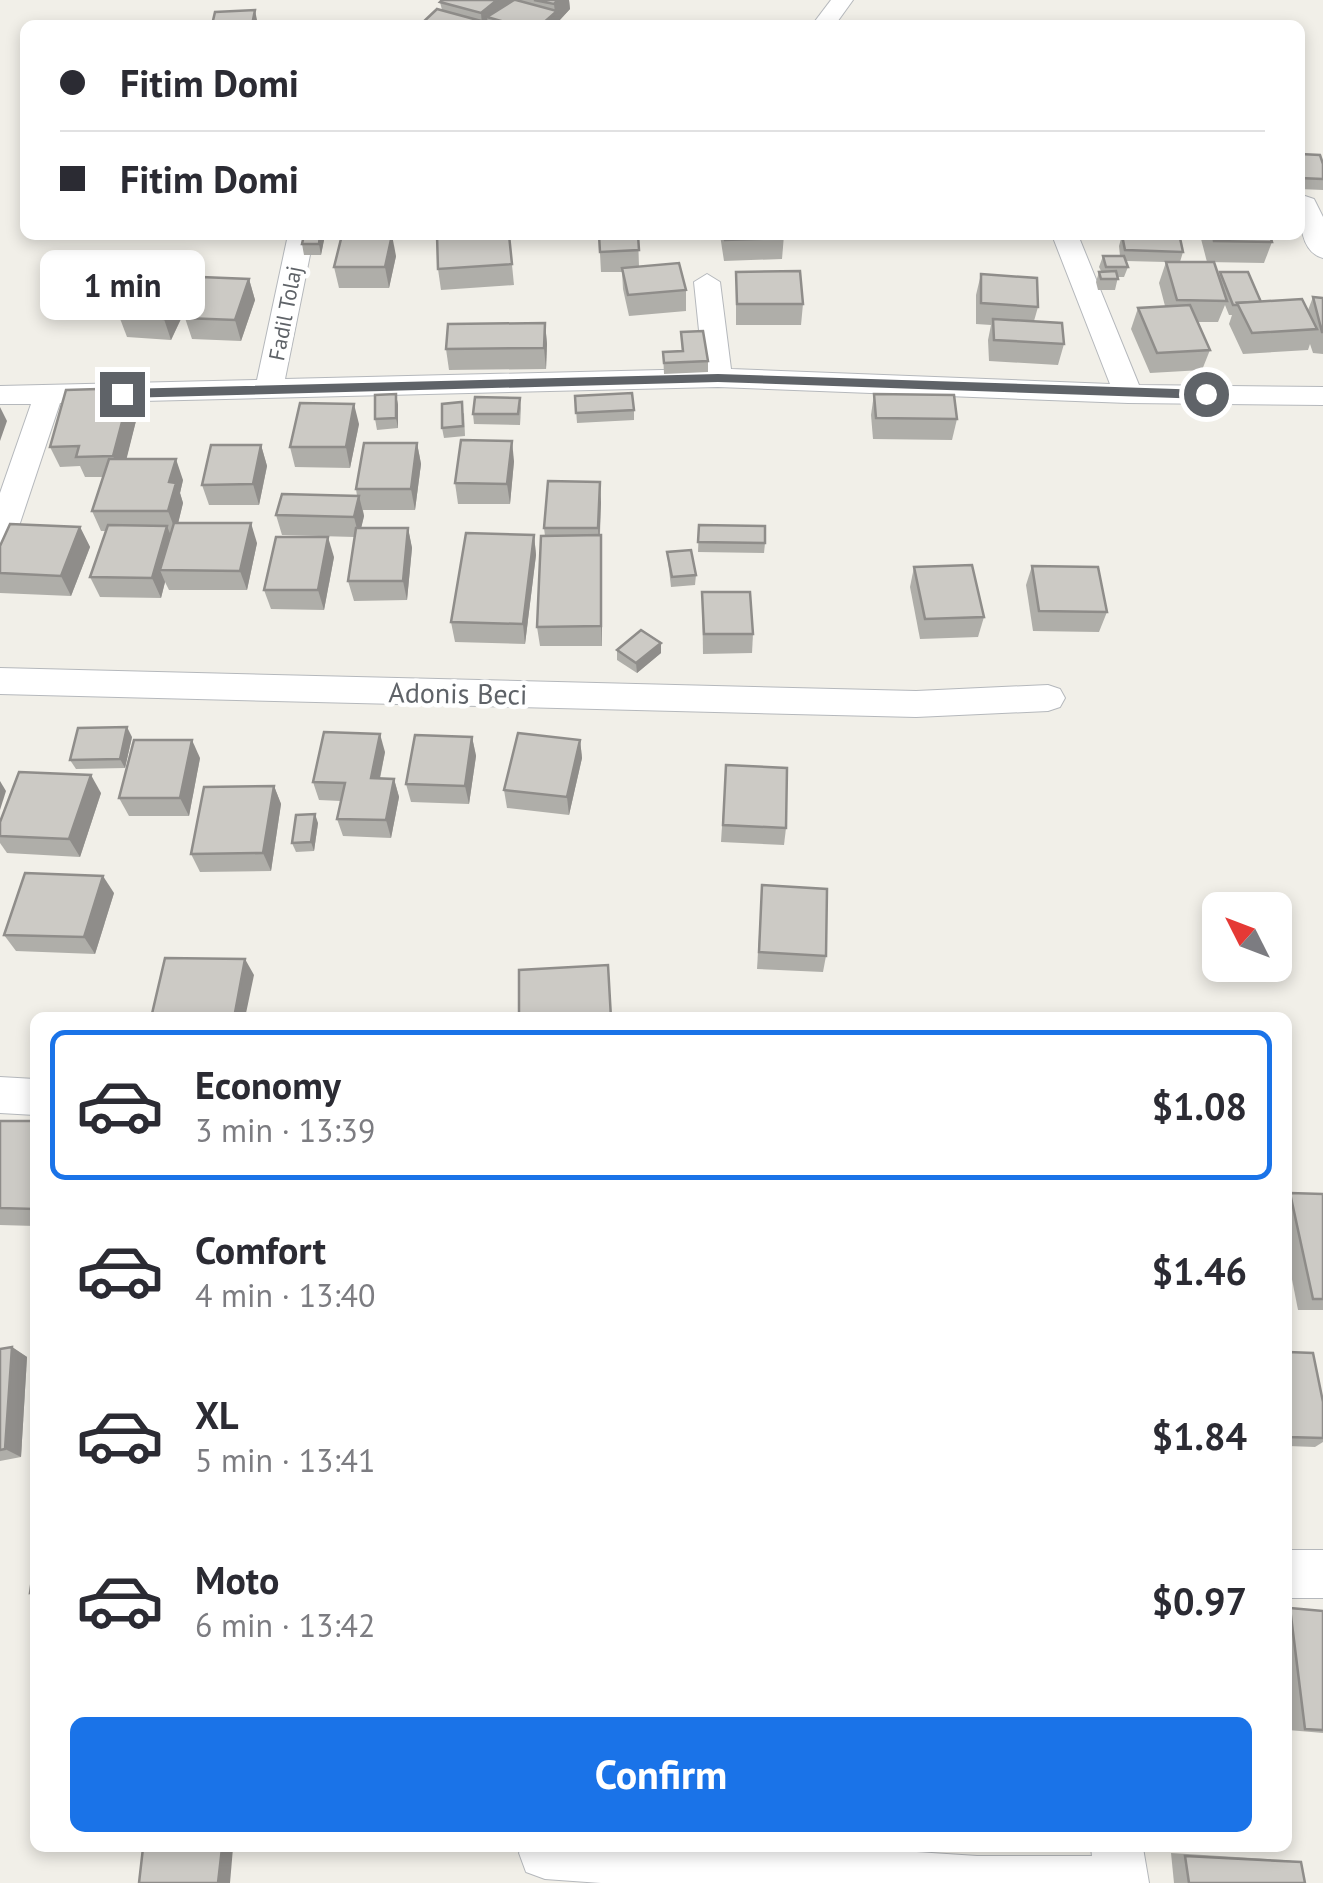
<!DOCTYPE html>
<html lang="en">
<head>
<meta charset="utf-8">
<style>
	:root { --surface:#fff; --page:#f2f2f3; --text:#2b2b33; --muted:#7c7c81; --line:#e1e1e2; --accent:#1a73e8 }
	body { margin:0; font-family:"PT Sans",sans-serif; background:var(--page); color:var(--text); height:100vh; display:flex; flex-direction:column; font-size:38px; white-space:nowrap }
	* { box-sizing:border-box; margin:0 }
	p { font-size:32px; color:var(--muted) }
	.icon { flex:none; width:55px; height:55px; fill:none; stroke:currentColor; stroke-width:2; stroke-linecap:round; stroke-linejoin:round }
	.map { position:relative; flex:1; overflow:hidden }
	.sheet { position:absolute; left:30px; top:1012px; width:1262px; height:840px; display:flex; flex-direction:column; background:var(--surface); border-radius:15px; box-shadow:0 5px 15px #0003 }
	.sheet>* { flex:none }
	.hud { position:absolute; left:20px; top:20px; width:1285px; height:220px; border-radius:15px; box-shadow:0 5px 15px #0003; display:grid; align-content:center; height:220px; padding:0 40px; background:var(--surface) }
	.needle { width:65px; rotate:312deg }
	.tools { position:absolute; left:1202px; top:892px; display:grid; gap:20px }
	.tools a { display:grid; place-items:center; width:90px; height:90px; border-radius:15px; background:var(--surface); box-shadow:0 5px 15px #0003; font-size:50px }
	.end { position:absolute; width:45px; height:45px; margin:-22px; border:12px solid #5f6368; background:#fff; box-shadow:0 0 0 5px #fff }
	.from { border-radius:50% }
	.bubble { position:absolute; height:70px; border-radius:15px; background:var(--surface); box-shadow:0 5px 15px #0003; font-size:32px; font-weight:700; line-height:70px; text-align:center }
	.hud b { display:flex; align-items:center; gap:35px; height:95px; font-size:38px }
	.hud b+b { border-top:2px solid var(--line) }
	.hud i { width:25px; height:25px; background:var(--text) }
	ul { padding:18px 0 0; list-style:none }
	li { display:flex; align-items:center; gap:30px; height:150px; margin:0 20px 15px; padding:0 20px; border:5px solid transparent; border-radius:15px }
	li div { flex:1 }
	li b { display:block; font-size:38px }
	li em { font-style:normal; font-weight:700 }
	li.current { border-color:var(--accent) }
	li>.icon { width:90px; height:90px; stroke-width:1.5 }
	.action { display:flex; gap:20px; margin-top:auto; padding:20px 40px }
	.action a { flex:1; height:115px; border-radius:15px; background:var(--accent); color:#fff; font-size:40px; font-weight:700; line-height:115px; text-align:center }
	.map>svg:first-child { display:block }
</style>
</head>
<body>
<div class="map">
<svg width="1323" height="1883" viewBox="0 0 1323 1883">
	<rect width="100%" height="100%" fill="#f1efe8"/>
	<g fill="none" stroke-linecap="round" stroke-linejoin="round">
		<defs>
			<g id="street">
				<polygon points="831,0 853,0 835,25 812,25"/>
				<path d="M1305,196L1314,199L1323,217V258C1299,252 1300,218 1300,198Z"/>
				<polygon points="288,235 314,235 285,379 703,369 694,282 707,274 720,282 731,369 1110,384 1052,235 1078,235 1139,385 1323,387 1323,405 1128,403 718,387 60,403 15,538 11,546 0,549 0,493 31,404 0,404 0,386 257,380"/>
				<polygon points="0,668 916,691 1048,685 1060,689 1065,698 1060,707 1048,711 916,717 0,694"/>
				<polygon points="0,1077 35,1079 35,1115 0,1113"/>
				<rect x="1288" y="1550" width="35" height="48"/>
				<polygon points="521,1848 856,1848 977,1856 1092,1856 1091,1848 1143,1848 1149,1883 601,1883 545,1879 526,1872 519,1853"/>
			</g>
		</defs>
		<use href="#street" stroke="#b5b8bc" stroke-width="2"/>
		<use href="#street" fill="#fff" fill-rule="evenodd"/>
	</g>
	<g fill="#afaea9">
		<polygon points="442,0 569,0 570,9 558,22 558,25 420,25 442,10 440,2"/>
		<polygon points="1300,154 1323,164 1323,190 1300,189"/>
		<polygon points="168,235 207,235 168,237"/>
		<polygon points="325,235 321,255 304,255 302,244"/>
		<polygon points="509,235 514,285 441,290 438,269"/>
		<polygon points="599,235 638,235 639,267 686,290 686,311 629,316 623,289 622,272 601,272"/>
		<polygon points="720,235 784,235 782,259 724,261"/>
		<polygon points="1122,235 1184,235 1183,238 1180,238 1183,252 1180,262 1219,276 1220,272 1261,302 1308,310 1313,297 1323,298 1323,354 1313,353 1310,344 1308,350 1243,354 1229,324 1232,315 1229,315 1225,305 1218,322 1197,322 1210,350 1202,370 1150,373 1131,329 1138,308 1165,306 1159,283 1166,262 1126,261 1128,267 1124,277 1118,277 1115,290 1098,290 1096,282 1099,272 1101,271 1099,267 1103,256 1120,256 1119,246"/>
		<polygon points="1200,235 1270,235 1272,242 1264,263 1207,262"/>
		<polygon points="396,256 389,288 339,288 334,267"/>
		<polygon points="736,272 803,304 801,325 736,325"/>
		<polygon points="981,274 1038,307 1034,321 1064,344 1058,365 989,361 988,340 991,325 976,324 976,295"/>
		<polygon points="249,279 255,300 241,341 192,339 185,318"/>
		<polygon points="180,285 187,306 171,340 127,337 119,316"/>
		<polygon points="545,323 547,344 546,369 449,370 446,349"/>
		<polygon points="681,332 708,361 708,372 664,374 663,352 682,351"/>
		<polygon points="396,394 398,405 398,428 377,430 375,419"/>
		<polygon points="874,394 957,419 952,440 873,439 871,415"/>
		<polygon points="575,396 634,410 634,420 577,423"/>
		<polygon points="520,398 521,408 520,425 474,424 473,414"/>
		<polygon points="139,409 126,459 183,480 180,493 183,503 178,523 257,543 247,590 169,590 165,582 161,598 100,597 90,577 106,531 101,531 92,511 103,477 85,477 80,466 60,467 50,447"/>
		<polygon points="464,413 465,436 444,438 442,428"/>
		<polygon points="359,424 350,468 295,467 290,447"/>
		<polygon points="417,443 421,464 415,510 363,510 364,516 361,528 408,528 412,548 407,600 354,601 348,581 355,537 282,535 276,515 357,496 356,489"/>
		<polygon points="261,445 267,466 259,505 209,505 202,485"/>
		<polygon points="514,461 510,504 458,504 455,483"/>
		<polygon points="601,502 600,535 602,555 602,646 540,646 537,627 545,536 544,528"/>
		<polygon points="699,525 765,543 764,553 698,552"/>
		<polygon points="80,527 90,547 71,596 0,593 0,546"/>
		<polygon points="534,535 536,555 525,644 455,642 451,622"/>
		<polygon points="667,552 696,575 695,585 671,587"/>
		<polygon points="334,557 324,610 271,609 264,590"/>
		<polygon points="1032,566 1107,612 1099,632 1033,631 1026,585"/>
		<polygon points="914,567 984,617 978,637 920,639 910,587"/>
		<polygon points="702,592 753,634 752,653 703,654"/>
		<polygon points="617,650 661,653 637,673 617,660"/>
		<polygon points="132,737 125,768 76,769 70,760"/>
		<polygon points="472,737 476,756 469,804 411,802 406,784"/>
		<polygon points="580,740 582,758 569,815 507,808 504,790"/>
		<polygon points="385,752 380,779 394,779 399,797 391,838 343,836 337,819 341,801 319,800 313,782"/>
		<polygon points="200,758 189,816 129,816 119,798"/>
		<polygon points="726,765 786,828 784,845 721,842"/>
		<polygon points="274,786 281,804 271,871 200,872 191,854"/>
		<polygon points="101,793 80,857 7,853 0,843 0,822"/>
		<polygon points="318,823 314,851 296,852 292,843"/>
		<polygon points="762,885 826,956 823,972 757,969"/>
		<polygon points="114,893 95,954 16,951 4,935"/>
		<polygon points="0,1121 35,1121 35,1226 0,1225"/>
		<polygon points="1290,1193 1323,1194 1323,1310 1298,1310 1288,1259 1288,1195"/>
		<polygon points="12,1347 27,1357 21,1457 0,1461 0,1349"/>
		<polygon points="1288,1352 1323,1402 1323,1442 1315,1447 1288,1446"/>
		<polygon points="1290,1608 1323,1611 1323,1733 1288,1730 1288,1609"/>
		<polygon points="1171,1853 1284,1860 1301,1862 1305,1883 1174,1883"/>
	</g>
	<g fill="#8f8d8a">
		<polygon points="497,0 513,0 487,17 488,25 482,25 481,13"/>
		<polygon points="558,0 569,0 570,9 558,22 558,25 541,25 555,13 554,4"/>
		<polygon points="255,10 258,25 252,25"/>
		<polygon points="320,235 325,235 321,255 319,244"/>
		<polygon points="392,235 396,256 389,288 385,267"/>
		<polygon points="249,279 255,300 241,341 235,320"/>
		<polygon points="180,285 187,306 171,340 164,319"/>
		<polygon points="545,323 547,344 546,369 544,348"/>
		<polygon points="131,388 139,409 122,477 113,456"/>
		<polygon points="396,394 398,405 398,428 396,418"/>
		<polygon points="354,404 359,424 350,468 346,447"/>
		<polygon points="0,407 7,421 0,441"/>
		<polygon points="512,441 514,461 510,504 507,484"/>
		<polygon points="417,443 421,464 415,510 411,489"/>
		<polygon points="261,445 267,466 259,505 253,484"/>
		<polygon points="176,459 183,480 180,493 183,503 176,532 168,511 169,482"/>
		<polygon points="600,482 601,502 599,548 598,528"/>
		<polygon points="359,496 364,516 359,537 354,517"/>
		<polygon points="251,523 257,543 247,590 240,571"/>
		<polygon points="167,526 175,546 160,570 165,582 161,598 152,578"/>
		<polygon points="80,527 90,547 71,596 61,576"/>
		<polygon points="408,528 412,548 407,600 403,581"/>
		<polygon points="534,535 536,555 525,644 523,624"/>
		<polygon points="601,535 602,555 602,646 601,626"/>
		<polygon points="328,537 334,557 324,610 318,590"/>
		<polygon points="661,643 661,653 637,673 636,663"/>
		<polygon points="127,727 132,737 125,768 120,759"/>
		<polygon points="380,734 385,752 376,796 371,778"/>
		<polygon points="472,737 476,756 469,804 465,786"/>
		<polygon points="192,740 200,758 189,816 180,798"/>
		<polygon points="580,740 582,758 569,815 567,797"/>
		<polygon points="91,775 101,793 80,857 69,839"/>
		<polygon points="394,779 399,797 391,838 386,820"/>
		<polygon points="0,781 6,791 0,810"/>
		<polygon points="274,786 281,804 271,871 263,853"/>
		<polygon points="315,814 318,823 314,851 311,842"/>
		<polygon points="103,876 114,893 95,954 84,937"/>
		<polygon points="245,959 254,975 245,1018 234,1018"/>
		<polygon points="12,1347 27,1357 21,1457 5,1449"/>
		<polygon points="222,1848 233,1848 230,1883 218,1883"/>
	</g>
	<g fill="#cccac5" stroke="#8f8d8a" stroke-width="2.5">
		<polygon points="442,0 497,0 481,13 440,2"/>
		<polygon points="514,0 516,0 557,11 541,25 515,25 487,17"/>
		<polygon points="534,0 558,0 554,4"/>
		<polygon points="437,9 496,25 420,25"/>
		<polygon points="255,10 252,25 212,25 215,12"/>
		<polygon points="1300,154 1320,155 1323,164 1323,179 1300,178"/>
		<polygon points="304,235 320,235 319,244 302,244"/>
		<polygon points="342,235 392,235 385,267 334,267"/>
		<polygon points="437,235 509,235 512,264 438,269"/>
		<polygon points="599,235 638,235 639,250 600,252"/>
		<polygon points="724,235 784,235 784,238 725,240"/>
		<polygon points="1122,235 1180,238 1183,252 1125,250"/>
		<polygon points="1213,235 1270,235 1272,242 1214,241"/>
		<polygon points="1103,256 1124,256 1128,267 1106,267"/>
		<polygon points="1166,262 1214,262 1227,301 1177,300"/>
		<polygon points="679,263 686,290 628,295 622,268"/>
		<polygon points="800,271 803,304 737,304 736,272"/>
		<polygon points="1116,271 1118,279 1101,279 1099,272"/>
		<polygon points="1220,272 1248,272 1261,302 1237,303 1238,305 1233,305"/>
		<polygon points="981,274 1037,278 1038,307 981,303"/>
		<polygon points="201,277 249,279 235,320 185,318"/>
		<polygon points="136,282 180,285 164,319 119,316"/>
		<polygon points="1313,297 1323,298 1323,332 1322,332"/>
		<polygon points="1302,299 1317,329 1252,333 1237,303"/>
		<polygon points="1190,305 1210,350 1157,353 1138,308"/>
		<polygon points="993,319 1062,323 1064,344 994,340"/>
		<polygon points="545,323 544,348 446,349 448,324"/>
		<polygon points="703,331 708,361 664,363 663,352 683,351 681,332"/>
		<polygon points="131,388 113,456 76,457 79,446 50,447 66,390"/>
		<polygon points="632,393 634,410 576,413 575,396"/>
		<polygon points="396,394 396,418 375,419 375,395"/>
		<polygon points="874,394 954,395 957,419 876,418"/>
		<polygon points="475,397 520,398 518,414 473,414"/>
		<polygon points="462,402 463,426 442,428 442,404"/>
		<polygon points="300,403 354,404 346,447 290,447"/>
		<polygon points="461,440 512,441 507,484 455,483"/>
		<polygon points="364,443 417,443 411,489 356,489"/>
		<polygon points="211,445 261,445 253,484 202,485"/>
		<polygon points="109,459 176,459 169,482 176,483 168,511 92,511"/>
		<polygon points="548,481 600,482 598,528 544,528"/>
		<polygon points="282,494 359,496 354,517 276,515"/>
		<polygon points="174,523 251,523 240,571 160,570"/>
		<polygon points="10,524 80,527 61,576 0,573 0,546"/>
		<polygon points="108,525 167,526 152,578 90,577"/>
		<polygon points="699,525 765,526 765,543 698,542"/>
		<polygon points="356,528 408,528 403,581 348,581"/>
		<polygon points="466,533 534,535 523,624 451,622"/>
		<polygon points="601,535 601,626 537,627 541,536"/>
		<polygon points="276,537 328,537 318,590 264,590"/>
		<polygon points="691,550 696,575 672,577 667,552"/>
		<polygon points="972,565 984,617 925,619 914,567"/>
		<polygon points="1032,566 1098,567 1107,612 1039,611"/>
		<polygon points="702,592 750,592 753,634 704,634"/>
		<polygon points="641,630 661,643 636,663 617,650"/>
		<polygon points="127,727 120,759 70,760 78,728"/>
		<polygon points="324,732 380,734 371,778 394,779 386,820 337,819 345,783 313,782"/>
		<polygon points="518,733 580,740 567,797 504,790"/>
		<polygon points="415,735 472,737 465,786 406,784"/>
		<polygon points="134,740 192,740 180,798 119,798"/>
		<polygon points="726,765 787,768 786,828 723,825"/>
		<polygon points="19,772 91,775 69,839 0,836 0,822"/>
		<polygon points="274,786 263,853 191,854 204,787"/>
		<polygon points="315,814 311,842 292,843 296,815"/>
		<polygon points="25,873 103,876 84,937 4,935"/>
		<polygon points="762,885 827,889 826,956 759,952"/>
		<polygon points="165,958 245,959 234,1018 151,1018"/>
		<polygon points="608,965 611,1018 519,1018 519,970"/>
		<polygon points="0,1121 35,1121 35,1209 0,1208"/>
		<polygon points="1290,1193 1323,1194 1323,1299 1313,1299"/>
		<polygon points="12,1347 5,1449 0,1450 0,1349"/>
		<polygon points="1288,1352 1313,1353 1323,1402 1323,1438 1288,1437"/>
		<polygon points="35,1558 35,1592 30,1593"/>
		<polygon points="1290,1608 1323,1611 1323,1730 1305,1729"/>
		<polygon points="143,1848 222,1848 218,1883 139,1883"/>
		<polygon points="1185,1856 1301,1862 1305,1883 1189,1883"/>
	</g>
	<polygon fill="#5f6368" points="718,374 1206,390 1212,394 1206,399 718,382 122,398 116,394 122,389"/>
	<g text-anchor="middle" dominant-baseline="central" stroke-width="9" stroke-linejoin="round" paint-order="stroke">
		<g font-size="22" fill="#5f6368" stroke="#fff">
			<text transform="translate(285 313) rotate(-79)">Fadil Tolaj</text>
		</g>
		<g font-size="28" fill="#5f6368" stroke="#fff">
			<text transform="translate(458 693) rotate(1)">Adonis Beci</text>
		</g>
	</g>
</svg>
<div class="tools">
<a><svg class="needle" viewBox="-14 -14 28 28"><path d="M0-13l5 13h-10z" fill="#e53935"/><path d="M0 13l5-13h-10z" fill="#7c7c81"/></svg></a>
</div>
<i class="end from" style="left:1206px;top:394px"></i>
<i class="end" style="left:122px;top:394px"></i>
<div class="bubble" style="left:40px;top:250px;width:165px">1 min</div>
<div class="hud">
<b><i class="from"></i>Fitim Domi</b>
<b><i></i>Fitim Domi</b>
</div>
<section class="sheet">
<ul>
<li class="current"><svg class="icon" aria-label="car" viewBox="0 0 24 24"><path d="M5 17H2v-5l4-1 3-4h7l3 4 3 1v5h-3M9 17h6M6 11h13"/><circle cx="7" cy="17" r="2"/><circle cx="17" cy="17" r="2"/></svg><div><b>Economy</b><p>3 min · 13:39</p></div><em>$1.08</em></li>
<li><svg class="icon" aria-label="car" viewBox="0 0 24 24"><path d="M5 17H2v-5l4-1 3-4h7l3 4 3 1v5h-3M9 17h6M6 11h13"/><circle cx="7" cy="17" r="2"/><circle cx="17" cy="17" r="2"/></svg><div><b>Comfort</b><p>4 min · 13:40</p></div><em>$1.46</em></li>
<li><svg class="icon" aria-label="car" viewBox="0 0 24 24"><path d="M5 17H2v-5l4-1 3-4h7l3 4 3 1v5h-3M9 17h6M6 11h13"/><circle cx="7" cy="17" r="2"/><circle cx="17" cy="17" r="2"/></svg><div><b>XL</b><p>5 min · 13:41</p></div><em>$1.84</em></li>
<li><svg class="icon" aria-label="car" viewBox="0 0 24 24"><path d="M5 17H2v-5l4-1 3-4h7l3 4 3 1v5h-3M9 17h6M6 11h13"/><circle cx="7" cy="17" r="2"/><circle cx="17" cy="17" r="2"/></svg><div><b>Moto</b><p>6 min · 13:42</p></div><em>$0.97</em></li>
</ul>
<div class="action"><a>Confirm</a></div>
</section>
</div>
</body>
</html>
